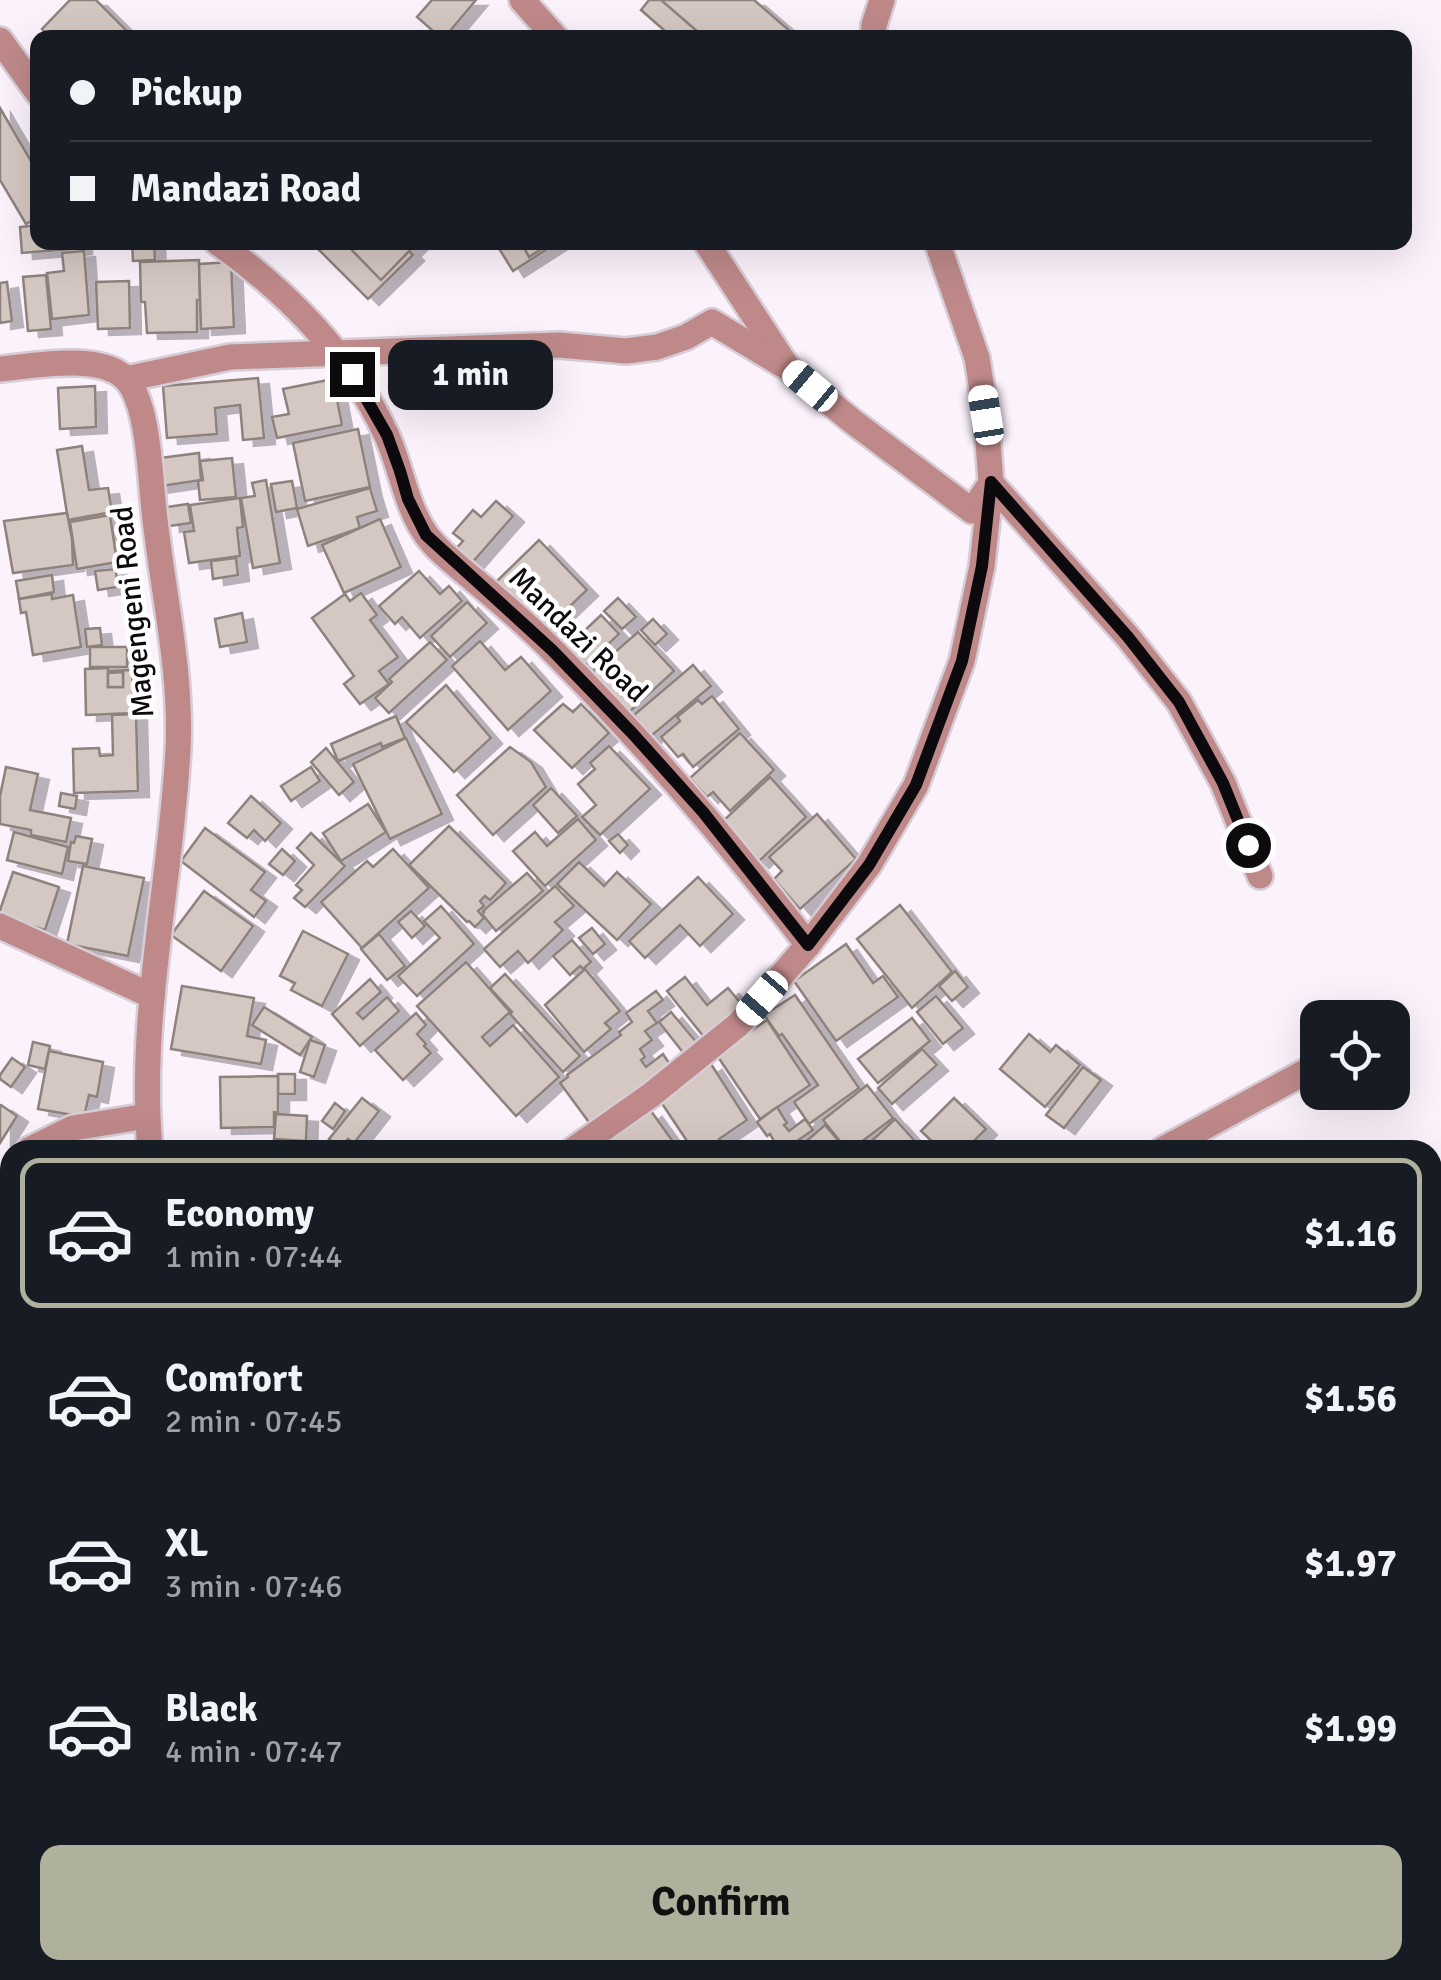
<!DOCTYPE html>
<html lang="en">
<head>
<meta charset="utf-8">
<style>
	:root { --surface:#171b24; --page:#20242c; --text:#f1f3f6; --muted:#9ea1a6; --line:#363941; --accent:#afb19c }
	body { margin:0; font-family:Signika,sans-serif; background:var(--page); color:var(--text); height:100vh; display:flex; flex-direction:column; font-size:38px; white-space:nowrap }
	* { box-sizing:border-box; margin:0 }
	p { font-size:32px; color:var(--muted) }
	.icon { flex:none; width:55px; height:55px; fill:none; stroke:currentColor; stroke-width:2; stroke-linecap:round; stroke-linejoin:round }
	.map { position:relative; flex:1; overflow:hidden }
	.side { position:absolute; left:0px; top:1140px; width:1442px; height:840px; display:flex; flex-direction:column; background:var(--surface); border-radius:30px 30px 0 0; box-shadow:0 10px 40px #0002 }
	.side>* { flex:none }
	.banner { position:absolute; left:30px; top:30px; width:1382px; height:220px; border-radius:20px; box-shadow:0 10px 40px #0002; display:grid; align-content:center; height:220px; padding:0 40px; background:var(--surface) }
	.tools { position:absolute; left:1300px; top:1000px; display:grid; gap:20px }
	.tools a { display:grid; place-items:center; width:110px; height:110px; border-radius:20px; background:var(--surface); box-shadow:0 10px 40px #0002; font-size:50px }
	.end { position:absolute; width:45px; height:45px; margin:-22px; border:12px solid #0d0a0d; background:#fff; box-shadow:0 0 0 5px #fff }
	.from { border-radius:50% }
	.bubble { position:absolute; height:70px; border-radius:20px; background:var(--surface); box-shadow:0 10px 40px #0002; font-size:32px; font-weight:800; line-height:70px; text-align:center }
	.car { position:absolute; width:30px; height:60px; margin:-30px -15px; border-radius:12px; box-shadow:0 0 8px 2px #0007; background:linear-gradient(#fff 24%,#345 0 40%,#fff 0 76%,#345 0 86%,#fff 0) }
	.banner b { display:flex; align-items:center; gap:35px; height:95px; font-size:38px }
	.banner b+b { border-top:2px solid var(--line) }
	.banner i { width:25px; height:25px; background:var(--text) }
	ul { padding:18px 0 0; list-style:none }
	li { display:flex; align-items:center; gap:30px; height:150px; margin:0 20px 15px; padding:0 20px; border:5px solid transparent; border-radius:20px }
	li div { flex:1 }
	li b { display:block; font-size:38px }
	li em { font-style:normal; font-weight:800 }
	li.current { border-color:var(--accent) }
	li>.icon { width:90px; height:90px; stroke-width:1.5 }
	.action { display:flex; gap:20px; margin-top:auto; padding:20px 40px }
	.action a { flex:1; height:115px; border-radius:20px; background:var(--accent); color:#111; font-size:40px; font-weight:800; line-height:115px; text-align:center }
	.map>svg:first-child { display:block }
</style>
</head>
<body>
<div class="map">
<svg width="1441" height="1980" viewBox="0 0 1441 1980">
	<defs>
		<filter id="shadow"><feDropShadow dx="11" dy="6" stdDeviation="0" flood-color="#0004"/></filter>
	</defs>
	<rect width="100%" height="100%" fill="#fcf2fc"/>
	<g fill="#d5c7c1" stroke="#8e827c" stroke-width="2.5" fill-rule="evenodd" filter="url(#shadow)">
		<polygon points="70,0 96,0 134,38 50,38 42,29"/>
		<polygon points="432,0 476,0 444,38 441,38 417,17"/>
		<polygon points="649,0 722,0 767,38 673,38 641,10"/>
		<polygon points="661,0 754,0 798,38 705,38"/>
		<polygon points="0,108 38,173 38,217 26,224 0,180"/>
		<polygon points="38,225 38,242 81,242 81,248 22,253 20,227"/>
		<polygon points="132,242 154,242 155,260 133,261"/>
		<polygon points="311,242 400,242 413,255 368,299"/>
		<polygon points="344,242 418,242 381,280"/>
		<polygon points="495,242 558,242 513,271"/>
		<polygon points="521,242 552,242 529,257"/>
		<polygon points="84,251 89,315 52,319 47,273 64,271 62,253"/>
		<polygon points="199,260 200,300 197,300 197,332 147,333 145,302 141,302 140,262"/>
		<polygon points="231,262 234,327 201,329 199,264"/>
		<polygon points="46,275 51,329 28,331 23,277"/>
		<polygon points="129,281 130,328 98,329 96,282"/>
		<polygon points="7,282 12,321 0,323 0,283"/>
		<polygon points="258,378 264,438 243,440 240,405 215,408 217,434 167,438 163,386"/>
		<polygon points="333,379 342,425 277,438 272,417 289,414 283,389"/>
		<polygon points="95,386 96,427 60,429 58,388"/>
		<polygon points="358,429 370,487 305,501 293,443"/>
		<polygon points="82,446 89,490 108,488 112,512 68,520 57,450"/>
		<polygon points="199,453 201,480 155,487 152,459"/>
		<polygon points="232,458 236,497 200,500 198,481 203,480 200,461"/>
		<polygon points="266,480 280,563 253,568 241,498 255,496 252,483"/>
		<polygon points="292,481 297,508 276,512 271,484"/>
		<polygon points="370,488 377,511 357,517 360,528 308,546 297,509"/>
		<polygon points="240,498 243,527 237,528 240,556 189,563 184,532 194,531 190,505"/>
		<polygon points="496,501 513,516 471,564 455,550 463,541 453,533 473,510 481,517"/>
		<polygon points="188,504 191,523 169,526 167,507"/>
		<polygon points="67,513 72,539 73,565 13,573 4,521"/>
		<polygon points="110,515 117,562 77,569 70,522"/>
		<polygon points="380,519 401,567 344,593 322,545"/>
		<polygon points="539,540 587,590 542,633 494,584"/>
		<polygon points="236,558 238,575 213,579 211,561"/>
		<polygon points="116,569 117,587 98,590 95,571"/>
		<polygon points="419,571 440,594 449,586 462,601 420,638 402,617 395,624 379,606"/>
		<polygon points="52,575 54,592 19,599 16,581"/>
		<polygon points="361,593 377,615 370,620 398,657 379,671 389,684 360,704 344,684 354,676 312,618 345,594 350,601"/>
		<polygon points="52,594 52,599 73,595 81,647 33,655 26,612 21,613 19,599"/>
		<polygon points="618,598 636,617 622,629 604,611"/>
		<polygon points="467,602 487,623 450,657 431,636"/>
		<polygon points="242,613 247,642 220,647 215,619"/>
		<polygon points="601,615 619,634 583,668 558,641 573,627 580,635"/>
		<polygon points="653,619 667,634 655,645 641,630"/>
		<polygon points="100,628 102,645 87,647 85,629"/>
		<polygon points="638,632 674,671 627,714 591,673"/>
		<polygon points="480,641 505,670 521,657 551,691 508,730 452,666"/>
		<polygon points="430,642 447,660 389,713 375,698 392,682 389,679"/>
		<rect x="90" y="647" width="37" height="20"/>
		<polygon points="693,665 711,686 645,741 634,726 639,722 634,715"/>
		<path d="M108,668V671L132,670L134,713L86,715L85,669ZM123,672V687H108V673Z"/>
		<polygon points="123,672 123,687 108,687 108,673"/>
		<polygon points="446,685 491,738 454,772 406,722"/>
		<polygon points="712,696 739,729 693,767 683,754 678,757 661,737 680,721 677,717 698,700 702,704"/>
		<polygon points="563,704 573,712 581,704 609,733 572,768 534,730"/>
		<polygon points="136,714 138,791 74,793 73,749 99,748 100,756 113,755 112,715"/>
		<polygon points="396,716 405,738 382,747 381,743 338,761 331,744"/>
		<polygon points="740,733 774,770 730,811 713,792 707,797 690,778"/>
		<polygon points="406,738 442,814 390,839 353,764"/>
		<polygon points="609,746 650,789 600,835 582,817 596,805 578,784 595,769 590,763"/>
		<polygon points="510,747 531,762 546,787 493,835 457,795"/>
		<polygon points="326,748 354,782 339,795 311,762"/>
		<polygon points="6,767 38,774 30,810 71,818 66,842 31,835 31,830 0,824 0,796"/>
		<polygon points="311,767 320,781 291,801 281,786"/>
		<polygon points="770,777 806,817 758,862 721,823"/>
		<polygon points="551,788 577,816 558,833 533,805"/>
		<polygon points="61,793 77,796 75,809 59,806"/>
		<polygon points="251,796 281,823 265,841 254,830 247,838 228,823"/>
		<polygon points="368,804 386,832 341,861 323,833"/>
		<polygon points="817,814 856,859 800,909 774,879 782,871 769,857"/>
		<polygon points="578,819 596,840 545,886 513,851 535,832 547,846"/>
		<polygon points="449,826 506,883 490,900 485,896 480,901 484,906 478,911 484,918 475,927 469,921 467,922 409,865"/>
		<polygon points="205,828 265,872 251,890 266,901 254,917 181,861"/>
		<polygon points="14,832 68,847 62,874 7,860"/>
		<polygon points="311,833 345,866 305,907 294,898 302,890 296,885 314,865 297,848"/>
		<polygon points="618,834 628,845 620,853 609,841"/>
		<polygon points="76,836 92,839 87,864 68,861 71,842 74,843"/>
		<polygon points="282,849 295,861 283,875 269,864"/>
		<polygon points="393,849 429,888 362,948 321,902 367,861 373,867"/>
		<polygon points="579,862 604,886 617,872 651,904 617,940 557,884"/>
		<polygon points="83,866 144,878 128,956 67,944"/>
		<polygon points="13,872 59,887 45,930 29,925 27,931 0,922 0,910"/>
		<polygon points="527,873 543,891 496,931 482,914 484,912 483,911"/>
		<polygon points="698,877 733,914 700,946 680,925 645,958 629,941"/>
		<polygon points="555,886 574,906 555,922 563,930 528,963 518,951 500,967 484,949"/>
		<polygon points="204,891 253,926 221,971 171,935"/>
		<polygon points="900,905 952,972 912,1008 857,939"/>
		<polygon points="441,906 474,944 417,996 398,976 440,938 424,921"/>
		<polygon points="411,911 425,926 412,938 398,922"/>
		<polygon points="592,928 605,944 593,954 579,938"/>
		<polygon points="303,931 348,954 322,1006 291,990 295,983 280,976"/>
		<polygon points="379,934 405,966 387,980 361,949"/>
		<polygon points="572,940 591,962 583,969 580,966 570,975 553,956"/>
		<polygon points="846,944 873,983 883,976 898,997 836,1041 794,981"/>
		<polygon points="466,962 510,1012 482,1037 490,1046 513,1025 559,1077 516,1116 417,1006"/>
		<polygon points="585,969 620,1011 605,1023 611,1029 584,1052 545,1005"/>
		<polygon points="955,971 968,987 952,1001 939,986"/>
		<polygon points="505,974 580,1056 563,1072 510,1014 512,1012 490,988"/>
		<polygon points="685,977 707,1005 728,988 743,1006 704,1037 667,991"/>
		<polygon points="370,979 381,992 357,1013 363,1019 387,997 399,1011 360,1046 332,1014"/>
		<polygon points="182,986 254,998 247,1036 266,1040 261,1064 171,1049"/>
		<polygon points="656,991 663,1000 648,1011 657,1023 645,1031 652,1040 640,1049 645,1057 641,1060 646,1067 663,1054 671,1066 591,1125 560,1083 568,1077 567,1075 621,1035 619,1032 632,1022 626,1013"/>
		<polygon points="795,995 859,1088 809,1124 794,1102 818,1085 782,1034 779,1036 764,1015"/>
		<polygon points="936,996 963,1028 943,1044 917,1012"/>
		<polygon points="264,1007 312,1037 300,1055 252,1025"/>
		<polygon points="671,1012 698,1044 685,1055 659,1022"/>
		<polygon points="416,1013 426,1025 417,1034 426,1044 424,1046 431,1053 403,1080 375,1050"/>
		<polygon points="912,1018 930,1041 878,1083 858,1059"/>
		<polygon points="767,1020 810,1085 760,1119 716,1054"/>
		<polygon points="1029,1034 1050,1052 1056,1045 1080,1065 1045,1107 1000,1069"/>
		<polygon points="310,1040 325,1045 314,1077 300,1072"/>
		<polygon points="33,1042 50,1046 45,1069 28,1065"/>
		<polygon points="922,1049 937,1065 892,1104 878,1088"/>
		<polygon points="49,1051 103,1062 97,1097 89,1095 84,1117 38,1109"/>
		<polygon points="12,1058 25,1067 11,1087 0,1079 0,1075"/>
		<polygon points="711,1064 747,1120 719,1139 726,1150 693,1150 659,1099"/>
		<polygon points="1083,1067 1101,1080 1064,1128 1046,1115"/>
		<rect x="278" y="1074" width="17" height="20"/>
		<polygon points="278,1076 278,1113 274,1112 274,1127 221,1128 220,1077"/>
		<polygon points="867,1085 893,1118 864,1140 867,1143 858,1150 847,1150 823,1120"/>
		<polygon points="362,1098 379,1111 354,1143 348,1139 341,1148 329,1139"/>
		<polygon points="954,1098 986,1129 965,1150 941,1150 921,1131"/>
		<polygon points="335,1103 345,1111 333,1129 322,1121"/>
		<polygon points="1,1105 17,1116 0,1143 0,1106"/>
		<polygon points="777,1107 787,1123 784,1125 789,1131 805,1119 813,1130 784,1150 779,1150 770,1134 767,1136 757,1122"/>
		<polygon points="651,1111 679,1150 617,1150 610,1140"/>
		<polygon points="276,1114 307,1116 306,1141 274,1139"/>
		<polygon points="895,1119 921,1148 918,1150 862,1150"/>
		<polygon points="825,1125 843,1146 839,1150 796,1150"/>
		<polygon points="10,1391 10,1458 0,1459 0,1392"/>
		<polygon points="1440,1495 1441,1546 1432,1550 1432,1498"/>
		<polygon points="5,1553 10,1553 10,1630 7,1630"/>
		<rect x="0" y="1633" width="10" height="45"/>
		<polygon points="1441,1708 1441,1742 1440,1743 1432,1738 1432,1719"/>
		<rect x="0" y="1717" width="10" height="38"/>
		<polygon points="1441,1766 1441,1795 1432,1791 1432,1782"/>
		<polygon points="9,1769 10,1820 0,1821 0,1770"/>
		<polygon points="10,1828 10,1850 0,1851 0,1829"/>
		<polygon points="1432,1875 1441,1877 1441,1906 1432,1904"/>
		<polygon points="1441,1909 1441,1936 1432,1937 1432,1910"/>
		<polygon points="0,1927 10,1927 10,1970 32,1970 33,1980 0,1980"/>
		<polygon points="131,1970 185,1970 187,1980 133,1980"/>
		<polygon points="187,1970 215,1970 216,1980 189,1980"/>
		<polygon points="282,1970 291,1970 294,1980 265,1980 263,1975"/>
		<polygon points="395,1970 427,1970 413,1980 402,1980"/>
		<polygon points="451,1970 476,1970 466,1978 468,1980 444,1980 453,1973"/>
		<polygon points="507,1970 530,1970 538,1980 514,1980"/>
		<polygon points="545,1970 615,1970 622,1980 553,1980"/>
		<polygon points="801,1970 841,1970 837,1980 827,1980"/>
		<polygon points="951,1970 1037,1970 1046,1980 950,1980 955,1975"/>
		<polygon points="1058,1970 1122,1970 1153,1975 1152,1980 1057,1980"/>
		<polygon points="1206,1970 1213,1970 1215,1980 1161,1980"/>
		<polygon points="1277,1970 1334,1970 1337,1980 1280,1980"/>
		<polygon points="1366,1970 1423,1970 1424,1980 1367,1980"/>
	</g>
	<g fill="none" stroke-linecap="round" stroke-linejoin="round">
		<defs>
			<g id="minor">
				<polyline points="522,0 556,38"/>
				<polyline points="873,38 874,25 882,0"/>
				<polyline points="0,40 38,93"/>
				<path d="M217,242C288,293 349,354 386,434C401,466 405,503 425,533C437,551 458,566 474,580C502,603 529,626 554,652C646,744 729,842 808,945"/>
				<polyline points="706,242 788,368 852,421 972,511 991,483 1128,637 1179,702 1223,783 1260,876"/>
				<path d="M0,369C33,366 99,353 125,378C149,402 150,477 154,510C162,590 182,668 178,750C171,883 138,1016 150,1150"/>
				<polyline points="126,379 230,357 559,345 626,351 657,347 686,337 712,322 781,364"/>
				<polyline points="0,926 152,996"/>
				<polyline points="29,1150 73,1128 147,1116"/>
				<polyline points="573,1150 651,1095 739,1024 808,945 869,865 916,785 962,661 982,566 991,483 986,415 977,358 937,242"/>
				<polyline points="1162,1150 1318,1065"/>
				<polyline points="0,1205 10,1177"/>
				<polyline points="0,1521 10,1520"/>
				<polyline points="240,1970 241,1980"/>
				<polyline points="753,1970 782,1980"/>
				<polyline points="689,1980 730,1970"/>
			</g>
		</defs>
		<use href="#minor" stroke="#d6cdd6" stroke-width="30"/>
		<use href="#minor" stroke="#bf8989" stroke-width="25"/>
	</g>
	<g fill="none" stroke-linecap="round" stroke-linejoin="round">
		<polyline stroke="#0d0a0d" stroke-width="12" points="352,374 387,435 400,471 408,499 426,535 552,650 633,734 703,812 808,945 869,865 916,785 962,661 982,566 991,482 1128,637 1179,702 1223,783 1248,845"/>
	</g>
	<g text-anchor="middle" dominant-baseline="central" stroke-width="9" stroke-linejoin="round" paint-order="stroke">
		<g font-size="30" fill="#0d0a0d" stroke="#fff">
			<text transform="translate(133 612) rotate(-96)">Magengeni Road</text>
			<text transform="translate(578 635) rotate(44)">Mandazi Road</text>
		</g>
	</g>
</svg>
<div class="tools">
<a><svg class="icon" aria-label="locate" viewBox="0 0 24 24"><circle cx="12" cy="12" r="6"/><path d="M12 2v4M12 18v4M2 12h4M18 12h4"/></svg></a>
</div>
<i class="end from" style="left:1248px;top:845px"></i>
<i class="end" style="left:352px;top:374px"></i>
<div class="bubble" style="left:388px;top:340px;width:165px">1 min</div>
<i class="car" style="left:810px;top:386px;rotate:310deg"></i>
<i class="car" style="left:986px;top:415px;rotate:351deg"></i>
<i class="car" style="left:762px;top:998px;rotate:221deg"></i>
<div class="banner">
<b><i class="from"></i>Pickup</b>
<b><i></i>Mandazi Road</b>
</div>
<section class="side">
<ul>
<li class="current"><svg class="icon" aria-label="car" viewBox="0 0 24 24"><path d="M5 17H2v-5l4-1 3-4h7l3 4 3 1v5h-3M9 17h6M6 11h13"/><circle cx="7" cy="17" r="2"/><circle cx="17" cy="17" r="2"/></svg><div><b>Economy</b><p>1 min · 07:44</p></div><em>$1.16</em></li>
<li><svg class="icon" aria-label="car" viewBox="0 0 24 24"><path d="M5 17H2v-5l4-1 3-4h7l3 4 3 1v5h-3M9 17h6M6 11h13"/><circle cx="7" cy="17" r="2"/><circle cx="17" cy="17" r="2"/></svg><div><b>Comfort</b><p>2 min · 07:45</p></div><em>$1.56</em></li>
<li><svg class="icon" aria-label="car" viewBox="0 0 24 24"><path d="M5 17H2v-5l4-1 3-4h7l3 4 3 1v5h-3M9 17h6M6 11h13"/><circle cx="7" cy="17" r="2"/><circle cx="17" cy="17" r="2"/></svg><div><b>XL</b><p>3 min · 07:46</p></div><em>$1.97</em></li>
<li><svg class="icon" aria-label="car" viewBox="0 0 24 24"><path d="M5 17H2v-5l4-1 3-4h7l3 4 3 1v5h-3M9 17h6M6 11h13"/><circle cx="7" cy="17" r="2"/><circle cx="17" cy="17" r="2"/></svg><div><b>Black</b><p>4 min · 07:47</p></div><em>$1.99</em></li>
</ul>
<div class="action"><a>Confirm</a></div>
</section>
</div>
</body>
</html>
